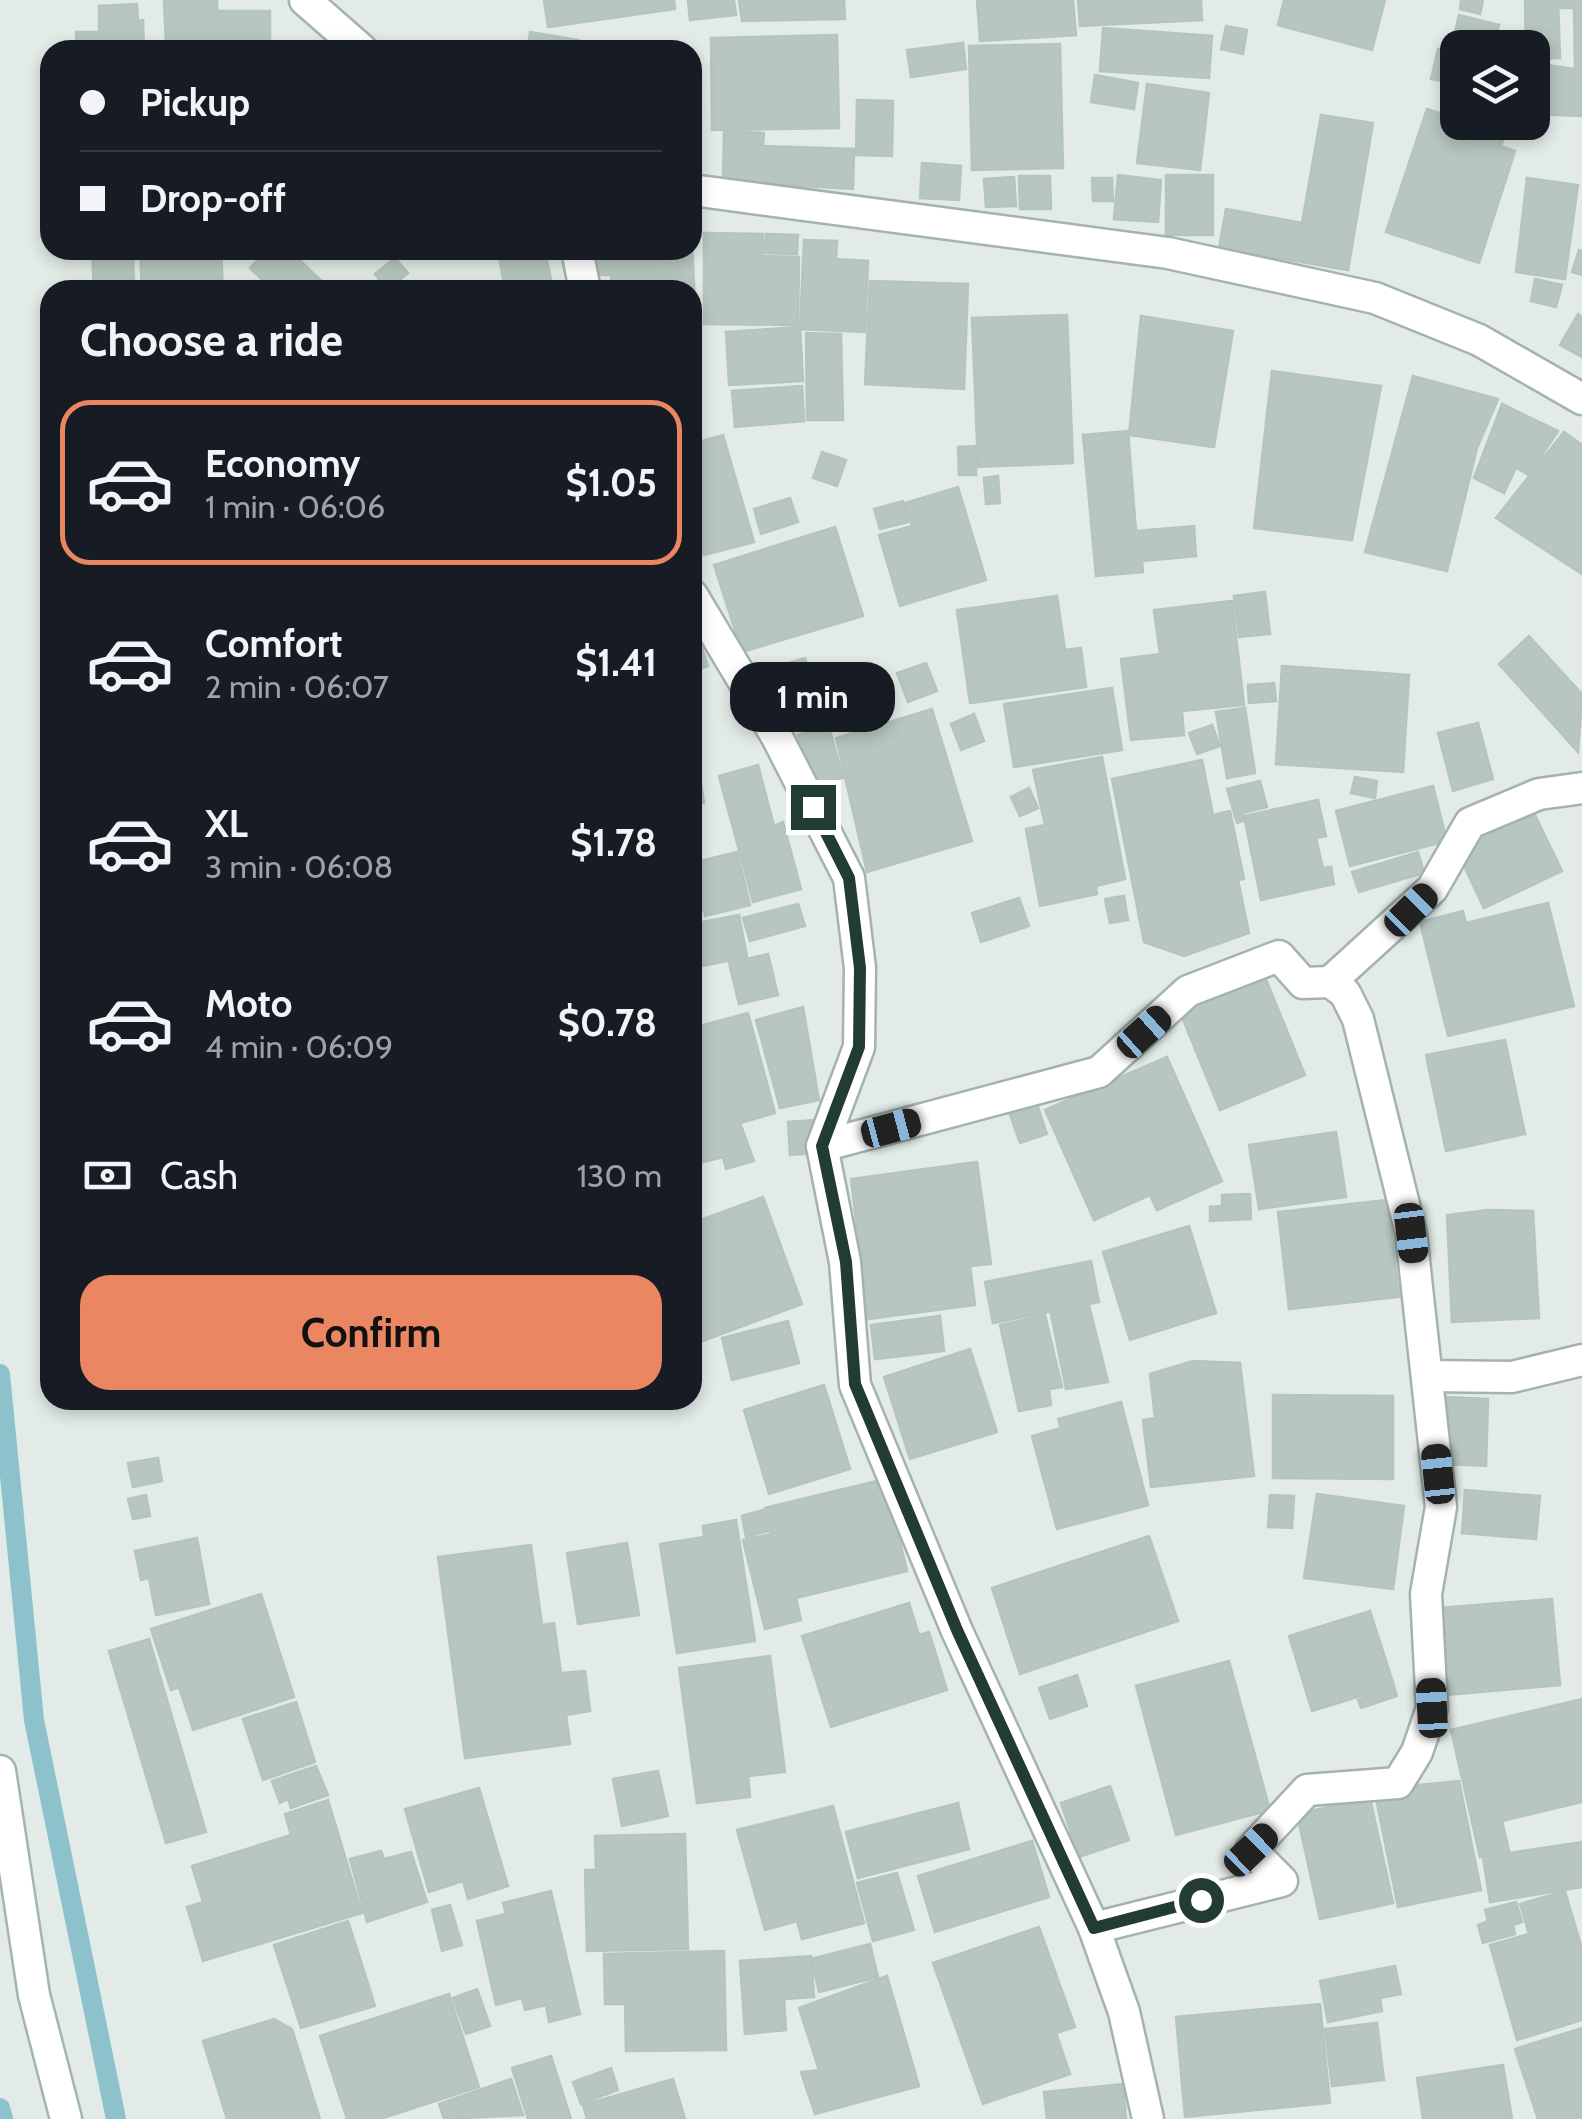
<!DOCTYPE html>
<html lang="en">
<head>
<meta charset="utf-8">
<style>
	:root { --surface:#171b24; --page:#20242c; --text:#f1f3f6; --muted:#9ea1a6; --line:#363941; --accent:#ea8661 }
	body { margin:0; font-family:Cabin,sans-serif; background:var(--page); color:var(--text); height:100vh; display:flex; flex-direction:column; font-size:38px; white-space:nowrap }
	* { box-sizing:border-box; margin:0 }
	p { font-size:32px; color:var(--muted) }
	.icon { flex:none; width:55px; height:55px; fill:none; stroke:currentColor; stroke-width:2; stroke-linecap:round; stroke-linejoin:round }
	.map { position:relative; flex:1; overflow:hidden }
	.side { position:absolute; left:40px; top:280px; width:662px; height:1130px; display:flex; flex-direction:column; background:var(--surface); border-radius:30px; box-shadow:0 5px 15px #0003 }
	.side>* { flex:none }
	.top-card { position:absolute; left:40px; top:40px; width:662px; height:220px; border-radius:30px; box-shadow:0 5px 15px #0003; display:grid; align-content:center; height:220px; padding:0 40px; background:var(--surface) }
	.fabs { position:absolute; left:1440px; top:30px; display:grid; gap:20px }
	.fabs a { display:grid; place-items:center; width:110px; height:110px; border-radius:20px; background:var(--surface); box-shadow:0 5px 15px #0003; font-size:50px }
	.end { position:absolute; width:45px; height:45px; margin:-22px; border:12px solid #233b35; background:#fff; box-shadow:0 0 0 5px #fff }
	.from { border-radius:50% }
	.bubble { position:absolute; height:70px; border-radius:30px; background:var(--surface); box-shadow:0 5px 15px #0003; font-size:32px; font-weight:700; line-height:70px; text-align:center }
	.car { position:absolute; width:30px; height:60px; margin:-30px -15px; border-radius:12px; box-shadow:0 0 8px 2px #0007; background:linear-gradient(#222 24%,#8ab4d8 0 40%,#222 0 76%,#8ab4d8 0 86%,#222 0) }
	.top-card b { display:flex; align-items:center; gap:35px; height:95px; font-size:38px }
	.top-card b+b { border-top:2px solid var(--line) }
	.top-card i { width:25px; height:25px; background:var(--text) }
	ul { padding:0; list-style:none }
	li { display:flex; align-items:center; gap:30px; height:165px; margin:0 20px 15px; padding:0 20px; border:5px solid transparent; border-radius:30px }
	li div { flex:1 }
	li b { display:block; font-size:38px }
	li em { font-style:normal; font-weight:700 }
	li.active { border-color:var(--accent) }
	li>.icon { width:90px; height:90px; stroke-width:1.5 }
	h2 { padding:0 40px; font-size:45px; line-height:120px }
	.pay { display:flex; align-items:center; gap:25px; height:110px; padding:0 40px; font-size:38px }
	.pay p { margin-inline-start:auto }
	.cta { display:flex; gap:20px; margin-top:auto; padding:20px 40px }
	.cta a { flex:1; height:115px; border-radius:30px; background:var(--accent); color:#111; font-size:40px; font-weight:700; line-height:115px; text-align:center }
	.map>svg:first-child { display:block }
</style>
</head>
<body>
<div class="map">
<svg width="1582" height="2119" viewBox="0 0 1582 2119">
	<rect width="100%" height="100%" fill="#e2ebe7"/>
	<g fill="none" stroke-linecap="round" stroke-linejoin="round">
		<g stroke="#8dc2cd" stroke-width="20">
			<polyline points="0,1374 34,1720 116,2119"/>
			<polyline points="0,2108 3,2119"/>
		</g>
	</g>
	<g fill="#b7c6c0" stroke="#b5c5be" stroke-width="2.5">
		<polygon points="164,0 217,0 219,43 166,45"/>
		<polygon points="544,0 674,0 675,9 548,27"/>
		<polygon points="688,0 734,0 736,15 690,20"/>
		<polygon points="739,0 844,0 845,19 742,21"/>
		<polygon points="977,0 1073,0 1076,35 980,41"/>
		<polygon points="1078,0 1201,0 1202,20 1080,26"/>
		<polygon points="1284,0 1385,0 1372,50 1278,25"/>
		<polygon points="1461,0 1483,0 1480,14 1460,9"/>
		<polygon points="1525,0 1558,0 1560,58 1532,59 1532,48 1526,48"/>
		<polygon points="1560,0 1582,0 1582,116 1532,114 1532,63 1575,69 1574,8 1560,8"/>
		<polygon points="137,4 138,21 143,20 144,50 77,50 76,32 99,32 99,6"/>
		<rect x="220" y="11" width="50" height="30"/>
		<polygon points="1459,15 1499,25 1493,48 1458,48 1458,87 1443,84"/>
		<polygon points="1226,26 1247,30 1243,54 1221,49"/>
		<polygon points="1103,28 1212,36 1209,78 1100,71"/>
		<polygon points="530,32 578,40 574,50 528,50"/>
		<polygon points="837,35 839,128 712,130 711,38"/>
		<polygon points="963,43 966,69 911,77 907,50"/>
		<polygon points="1060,44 1063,168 972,170 969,46"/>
		<polygon points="203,47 203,50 159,48"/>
		<polygon points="1438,49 1448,51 1442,81 1431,79"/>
		<polygon points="1095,75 1138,83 1134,109 1091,102"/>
		<polygon points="1147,84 1209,93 1200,170 1137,163"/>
		<polygon points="857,100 893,101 892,156 856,155"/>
		<polygon points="1427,109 1458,119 1458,122 1505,134 1501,146 1515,151 1479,263 1386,232"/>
		<polygon points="1321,115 1373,123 1348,270 1219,248 1226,209 1302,223"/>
		<polygon points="724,131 764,133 763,146 854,149 853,189 723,181"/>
		<polygon points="922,163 961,166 959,200 920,198"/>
		<polygon points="1118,175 1161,180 1158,222 1114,219"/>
		<rect x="1166" y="175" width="47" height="60"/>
		<polygon points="1019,176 1050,176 1051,209 1020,209"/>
		<polygon points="1014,177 1016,206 986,207 984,179"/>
		<polygon points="1092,178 1112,178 1113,201 1093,201"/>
		<polygon points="1527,178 1578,185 1565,279 1516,272"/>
		<polygon points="704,233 763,234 763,256 799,257 798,325 704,324"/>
		<polygon points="766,234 798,235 797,254 765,253"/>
		<polygon points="804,240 837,241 836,259 868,261 865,332 800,329"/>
		<polygon points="692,244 696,325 692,325 692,290 611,290 611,275 596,275 594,250 692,250"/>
		<polygon points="92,250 133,250 134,290 94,290"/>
		<polygon points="140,250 221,250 223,290 142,290"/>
		<polygon points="267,250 289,250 331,290 273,290 250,268"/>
		<polygon points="545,250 553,290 505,290 498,251"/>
		<polygon points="1579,250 1582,251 1582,275 1572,272"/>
		<polygon points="395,258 408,273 387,290 375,274"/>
		<polygon points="1535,279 1562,285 1556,307 1531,301"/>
		<polygon points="870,281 968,284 964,389 865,384"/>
		<polygon points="1578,314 1582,317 1582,357 1560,345"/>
		<polygon points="1067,315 1073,463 978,467 972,318"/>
		<polygon points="1141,316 1233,331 1214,447 1129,435"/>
		<polygon points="800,327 803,381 729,385 726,332"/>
		<polygon points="806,333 841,334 843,420 807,420"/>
		<polygon points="1272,371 1381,386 1352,540 1254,528"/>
		<polygon points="1413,376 1498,399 1477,448 1447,571 1365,552"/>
		<polygon points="802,386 804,421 735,427 732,391"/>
		<polygon points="1502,404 1558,431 1529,475 1516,468 1504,493 1474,478"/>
		<polygon points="1128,431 1136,531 1194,526 1196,556 1142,561 1143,572 1096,576 1083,435"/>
		<polygon points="1564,432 1582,445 1582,574 1496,518"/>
		<polygon points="723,435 754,542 704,555 692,516 692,444"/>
		<polygon points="976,446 976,475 959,475 958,447"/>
		<polygon points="822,452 846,460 837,486 813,478"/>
		<polygon points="998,476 1000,503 986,504 984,478"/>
		<polygon points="958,487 986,580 900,606 879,535 912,526 905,503"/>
		<polygon points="790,498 798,522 761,534 754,509"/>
		<polygon points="903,501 908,522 880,529 874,509"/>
		<polygon points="835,527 863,616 742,652 714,565"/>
		<polygon points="1265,592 1270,634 1239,637 1234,596"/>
		<polygon points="1057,596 1065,650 1081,648 1086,687 970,703 957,610"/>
		<polygon points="1232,601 1244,705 1182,711 1184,735 1131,740 1121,659 1160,654 1154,610"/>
		<polygon points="1529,636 1582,694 1578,752 1499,664"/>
		<polygon points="700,643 708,666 692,672 692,646"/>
		<polygon points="805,658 814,686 776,697 769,669"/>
		<polygon points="926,663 937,691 908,702 897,673"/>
		<polygon points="1282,666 1409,675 1403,772 1276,764"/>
		<polygon points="1274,683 1276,701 1249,703 1248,685"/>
		<polygon points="1112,688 1122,750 1014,767 1004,704"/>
		<polygon points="1245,708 1255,773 1227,778 1216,712"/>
		<polygon points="932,709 972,841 867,872 836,738"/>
		<polygon points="974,714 984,741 961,750 951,724"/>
		<polygon points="1478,723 1493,779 1453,791 1438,733"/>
		<polygon points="1212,725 1220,746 1197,754 1189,733"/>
		<polygon points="829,727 843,778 812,787 798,735"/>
		<polygon points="1102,757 1125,879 1096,886 1097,894 1040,906 1026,829 1045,825 1033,770"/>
		<polygon points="1202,760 1213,815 1230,811 1244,879 1238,880 1249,933 1184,956 1144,942 1112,779"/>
		<polygon points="758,765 774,826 783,822 801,889 753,902 719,776"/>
		<polygon points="700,776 704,803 692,804 692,777"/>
		<polygon points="1355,777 1377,781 1375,798 1351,793"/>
		<polygon points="1260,781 1267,807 1242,813 1243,821 1237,823 1227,789"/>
		<polygon points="1433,786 1447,841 1350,866 1336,811"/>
		<polygon points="1029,788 1038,808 1020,816 1011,797"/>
		<polygon points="1318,800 1326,836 1316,838 1323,868 1331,867 1334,884 1261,900 1244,816"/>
		<polygon points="1533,811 1562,871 1484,908 1456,849"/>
		<polygon points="737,852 750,905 705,916 692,863"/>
		<polygon points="1418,852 1424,873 1359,892 1352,872"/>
		<polygon points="1124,896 1128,920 1110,923 1105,899"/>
		<polygon points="1019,898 1029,926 981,942 972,913"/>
		<polygon points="1548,903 1574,1006 1448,1036 1420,922 1463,911 1466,923"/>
		<polygon points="798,904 805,926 750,941 743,918"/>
		<polygon points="739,915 747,957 692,968 692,924"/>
		<polygon points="768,954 778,995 739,1004 729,963"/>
		<polygon points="1265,977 1305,1075 1220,1110 1180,1012"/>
		<polygon points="803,1007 819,1100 780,1108 756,1020"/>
		<polygon points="748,1013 775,1113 740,1123 754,1161 726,1169 723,1157 692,1165 692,1028"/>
		<polygon points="1505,1040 1525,1134 1446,1151 1426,1055"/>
		<polygon points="1167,1057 1222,1181 1157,1210 1150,1195 1094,1220 1045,1110"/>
		<polygon points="1035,1098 1047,1134 1020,1143 1007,1106"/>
		<polygon points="816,1120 818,1153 790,1155 788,1122"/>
		<polygon points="1336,1132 1346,1197 1259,1209 1249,1145"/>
		<polygon points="977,1162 991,1264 970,1266 975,1305 868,1319 851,1179"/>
		<polygon points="1250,1194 1251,1219 1210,1221 1210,1207 1222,1206 1222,1195"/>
		<polygon points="763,1197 802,1304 692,1345 692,1223"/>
		<polygon points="1388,1200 1399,1297 1289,1309 1278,1212"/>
		<polygon points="1488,1210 1533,1211 1539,1318 1452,1322 1447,1215"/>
		<polygon points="1189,1226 1216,1313 1130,1340 1103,1252"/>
		<polygon points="1091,1261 1099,1302 993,1323 985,1282"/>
		<polygon points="1089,1305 1108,1382 1066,1389 1051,1314"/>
		<polygon points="1045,1315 1062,1387 1049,1389 1051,1405 1019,1411 1000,1325"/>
		<polygon points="940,1316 944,1351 875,1359 871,1325"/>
		<polygon points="788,1321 799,1363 732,1380 722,1338"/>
		<polygon points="970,1349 997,1432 910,1459 884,1377"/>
		<polygon points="1193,1361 1240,1363 1254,1476 1151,1487 1143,1420 1155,1418 1150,1374"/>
		<polygon points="824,1385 850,1469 769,1494 744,1410"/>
		<polygon points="1273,1395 1393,1396 1393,1479 1273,1478"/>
		<polygon points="1445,1397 1488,1399 1486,1466 1444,1464"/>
		<polygon points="1121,1402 1148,1505 1057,1529 1032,1436 1061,1428 1058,1419"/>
		<polygon points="158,1458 162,1481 133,1487 128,1463"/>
		<polygon points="885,1479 907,1571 796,1598 801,1620 765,1629 743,1540 771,1534 765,1508"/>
		<polygon points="1465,1490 1540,1496 1536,1539 1462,1533"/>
		<polygon points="1317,1494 1404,1506 1393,1589 1304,1578"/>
		<polygon points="146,1495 150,1516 133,1519 128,1499"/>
		<polygon points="1270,1495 1294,1496 1292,1528 1268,1527"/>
		<polygon points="763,1510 768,1531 746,1537 742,1516"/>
		<polygon points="736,1520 755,1641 677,1653 660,1544 704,1537 703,1526"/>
		<polygon points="1149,1536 1178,1621 1020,1674 992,1588"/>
		<polygon points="197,1538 209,1604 156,1615 149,1578 141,1580 135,1551"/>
		<polygon points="627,1543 639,1615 578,1624 567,1553"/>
		<polygon points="531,1545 542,1625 554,1623 561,1673 585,1671 590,1711 566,1715 570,1744 465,1758 438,1557"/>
		<polygon points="261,1594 294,1697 193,1730 179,1687 171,1690 151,1629"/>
		<polygon points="1552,1599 1560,1685 1447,1695 1440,1608"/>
		<polygon points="909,1603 919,1635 929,1632 947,1690 831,1727 802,1636"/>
		<polygon points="1370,1611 1394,1686 1312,1711 1289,1636"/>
		<polygon points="149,1639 206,1832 166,1843 109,1651"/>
		<polygon points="770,1656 785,1772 748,1776 750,1797 697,1803 679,1668"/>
		<polygon points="1229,1661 1270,1810 1176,1835 1136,1686"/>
		<polygon points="1077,1675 1087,1706 1050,1719 1039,1688"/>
		<polygon points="1394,1687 1397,1696 1361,1708 1358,1700"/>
		<polygon points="1582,1699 1582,1802 1502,1821 1509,1851 1480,1857 1451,1730"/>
		<polygon points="296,1702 315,1762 263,1780 243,1719"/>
		<polygon points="316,1766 328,1795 291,1808 288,1799 280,1803 272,1781"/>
		<polygon points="658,1771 668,1816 622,1826 613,1779"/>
		<polygon points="1459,1781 1481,1890 1398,1907 1376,1798 1419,1785"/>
		<polygon points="1110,1786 1129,1840 1079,1857 1061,1803"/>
		<polygon points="479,1788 508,1886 468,1899 463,1881 429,1892 405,1809"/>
		<polygon points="1370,1798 1393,1903 1320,1919 1297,1814"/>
		<polygon points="328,1800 362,1913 203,1961 187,1907 203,1902 192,1866 291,1835 285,1814"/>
		<polygon points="958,1803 969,1849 858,1878 846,1832"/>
		<polygon points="833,1806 864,1923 802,1939 797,1921 765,1930 737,1830"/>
		<polygon points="685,1834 688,1949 587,1951 585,1870 596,1870 595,1836"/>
		<polygon points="1032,1841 1049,1897 935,1932 918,1876"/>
		<polygon points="1582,1842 1582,1887 1490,1902 1483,1857"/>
		<polygon points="381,1851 384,1859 411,1852 427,1902 367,1922 350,1859"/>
		<polygon points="897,1873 914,1930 873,1941 857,1883"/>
		<polygon points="551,1891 580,2014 549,2022 546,2005 525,2010 522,1998 496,2005 477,1921 506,1914 503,1903"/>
		<polygon points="1565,1891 1582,1949 1582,2020 1517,2040 1490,1945 1529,1934 1520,1904"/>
		<polygon points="1516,1902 1522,1922 1513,1925 1515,1934 1483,1943 1478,1925 1488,1921 1485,1910"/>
		<polygon points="450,1905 462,1945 442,1951 432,1910"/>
		<polygon points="348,1921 375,2006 301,2028 274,1945"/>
		<polygon points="1039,1927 1075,2027 1056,2033 1070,2074 983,2104 933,1963"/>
		<polygon points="870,1944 878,1977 819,1992 811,1959"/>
		<polygon points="724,1951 726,2050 626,2051 625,2004 605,2004 604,1954"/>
		<polygon points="811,1956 814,1997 784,1999 786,2030 745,2034 740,1961"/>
		<polygon points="1395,1966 1401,1994 1380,1998 1382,2011 1328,2022 1320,1981"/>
		<polygon points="887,1976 919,2086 815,2114 801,2072 819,2070 799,2008"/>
		<polygon points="477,1989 490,2026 466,2034 453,1998"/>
		<polygon points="449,1994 479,2087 380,2119 347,2119 320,2036"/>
		<polygon points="1320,2004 1330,2103 1185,2117 1176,2017"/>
		<polygon points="274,2019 292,2029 320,2119 227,2119 203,2041"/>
		<polygon points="1377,2023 1384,2080 1332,2086 1325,2029"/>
		<polygon points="1582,2028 1582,2119 1538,2119 1515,2049"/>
		<polygon points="551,2056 571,2119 528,2119 512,2068"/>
		<polygon points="1503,2065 1512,2119 1423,2119 1417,2078"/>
		<polygon points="611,2068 618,2090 581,2104 573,2082"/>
		<polygon points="511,2079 523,2115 444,2119 439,2104"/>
		<polygon points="673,2079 685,2119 587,2119 583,2105"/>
		<polygon points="1123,2084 1126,2119 1047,2119 1044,2092"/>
	</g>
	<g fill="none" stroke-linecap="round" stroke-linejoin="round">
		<defs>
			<g id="minor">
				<polyline points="305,0 362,50"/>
				<polyline points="692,190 1168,253 1375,298 1479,340 1582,399"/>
				<polyline points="577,250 585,290"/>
				<polyline points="692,595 777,737 849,878 860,968 859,1047 822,1146 845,1262 855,1385 957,1631 1094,1928 1124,2012 1148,2119"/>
				<polyline points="1330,982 1432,889 1470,823 1539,794 1582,788"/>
				<polyline points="822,1146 1099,1072 1188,991 1279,956 1303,983 1330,982 1345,993 1358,1019 1411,1233 1441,1507 1426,1594 1432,1708 1417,1752 1398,1783 1307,1790 1251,1850 1282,1881 1094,1928"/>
				<polyline points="1428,1376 1512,1377 1582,1360"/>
			</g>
			<polyline id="secondary" points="0,1771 34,1995 66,2119"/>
		</defs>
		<use href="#minor" stroke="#a5b3ae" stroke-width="35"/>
		<use href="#secondary" stroke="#a1b6af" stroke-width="35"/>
		<use href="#minor" stroke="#fff" stroke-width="30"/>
		<use href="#secondary" stroke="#fff" stroke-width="30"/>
	</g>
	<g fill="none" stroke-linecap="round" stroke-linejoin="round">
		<polyline stroke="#233b35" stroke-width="12" points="813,807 849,878 860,968 859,1047 822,1146 846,1262 855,1384 957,1630 1094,1928 1201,1900"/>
	</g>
</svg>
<div class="fabs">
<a><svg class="icon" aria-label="layers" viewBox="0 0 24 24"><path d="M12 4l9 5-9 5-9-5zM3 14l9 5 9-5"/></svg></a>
</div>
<i class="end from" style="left:1201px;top:1900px"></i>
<i class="end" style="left:813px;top:807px"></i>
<div class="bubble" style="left:730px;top:662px;width:165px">1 min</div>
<i class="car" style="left:1411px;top:910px;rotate:45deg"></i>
<i class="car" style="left:1144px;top:1032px;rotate:48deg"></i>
<i class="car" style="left:891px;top:1128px;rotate:75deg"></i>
<i class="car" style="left:1411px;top:1233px;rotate:173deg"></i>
<i class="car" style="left:1438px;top:1474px;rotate:354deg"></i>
<i class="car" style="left:1432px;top:1708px;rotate:357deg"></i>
<i class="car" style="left:1251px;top:1850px;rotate:46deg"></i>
<div class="top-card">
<b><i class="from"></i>Pickup</b>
<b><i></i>Drop-off</b>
</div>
<section class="side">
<h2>Choose a ride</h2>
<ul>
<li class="active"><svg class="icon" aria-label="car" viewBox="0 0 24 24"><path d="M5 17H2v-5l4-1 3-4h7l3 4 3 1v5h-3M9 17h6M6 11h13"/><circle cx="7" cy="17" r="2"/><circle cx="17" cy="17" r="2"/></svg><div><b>Economy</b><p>1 min · 06:06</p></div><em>$1.05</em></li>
<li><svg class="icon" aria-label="car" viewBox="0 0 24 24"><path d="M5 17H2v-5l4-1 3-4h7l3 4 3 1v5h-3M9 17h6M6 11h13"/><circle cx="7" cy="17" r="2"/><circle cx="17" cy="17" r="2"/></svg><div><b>Comfort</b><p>2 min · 06:07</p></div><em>$1.41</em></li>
<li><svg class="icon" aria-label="car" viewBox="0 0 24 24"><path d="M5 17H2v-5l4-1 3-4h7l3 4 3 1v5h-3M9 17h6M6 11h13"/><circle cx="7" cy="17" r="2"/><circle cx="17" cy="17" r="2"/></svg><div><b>XL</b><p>3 min · 06:08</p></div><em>$1.78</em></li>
<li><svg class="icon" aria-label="car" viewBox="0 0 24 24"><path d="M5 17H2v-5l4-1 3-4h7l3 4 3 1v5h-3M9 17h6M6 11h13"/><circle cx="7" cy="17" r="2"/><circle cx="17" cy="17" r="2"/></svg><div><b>Moto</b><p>4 min · 06:09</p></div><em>$0.78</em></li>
</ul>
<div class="pay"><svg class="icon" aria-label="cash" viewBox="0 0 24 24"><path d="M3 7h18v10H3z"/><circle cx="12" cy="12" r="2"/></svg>Cash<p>130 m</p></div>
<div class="cta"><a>Confirm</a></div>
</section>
</div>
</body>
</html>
